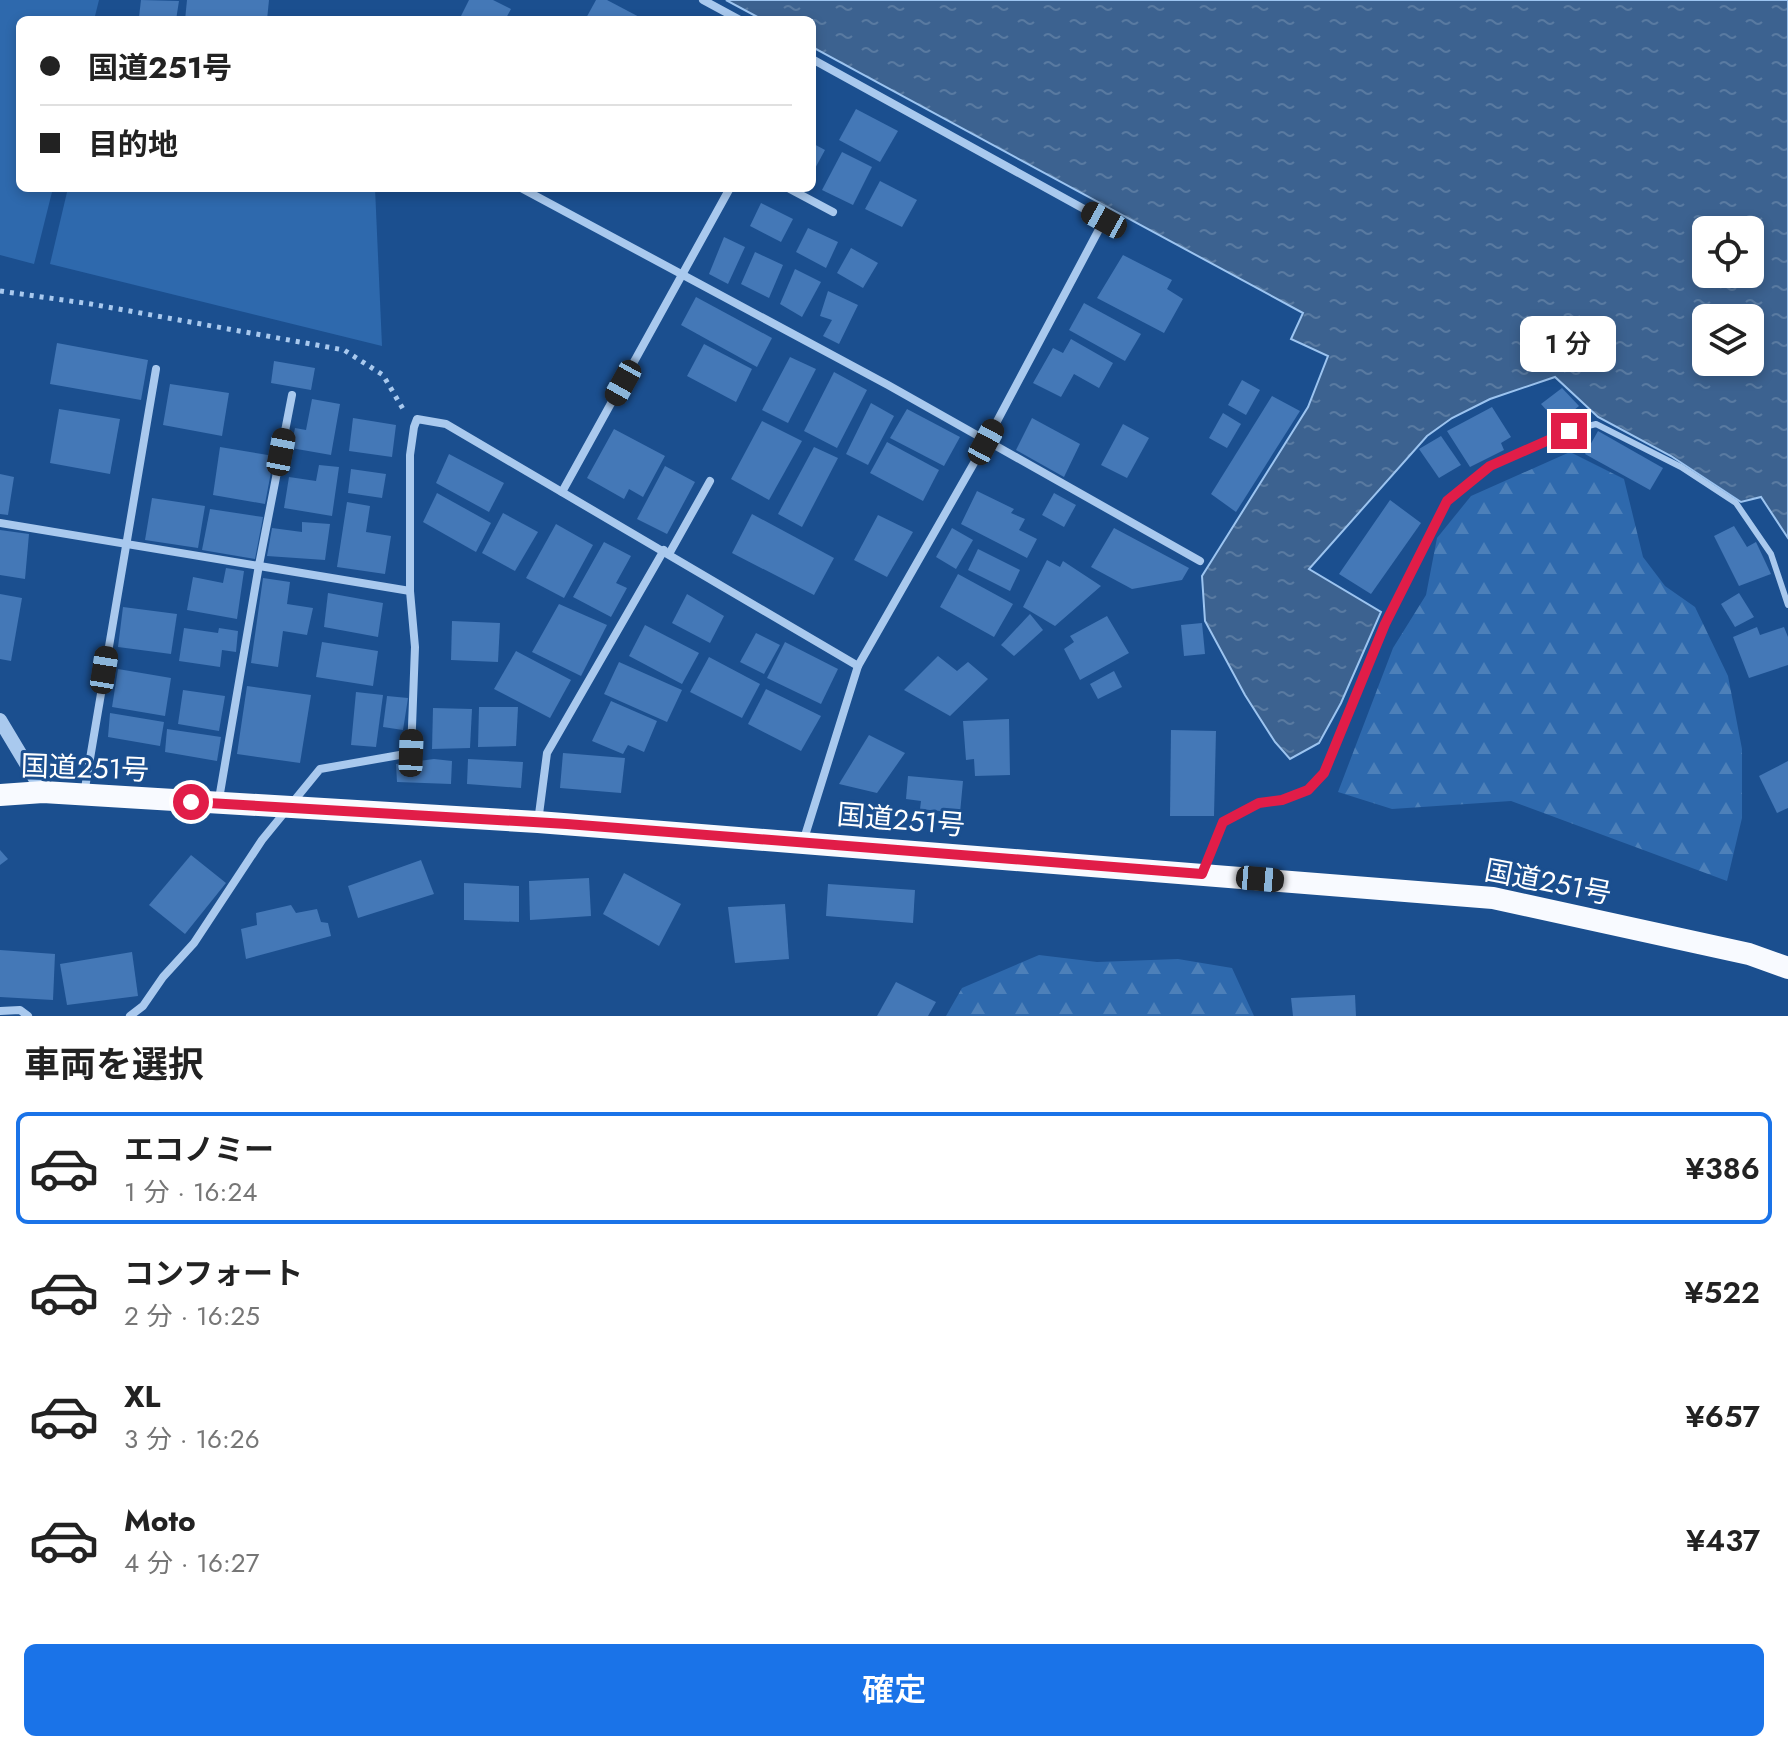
<!DOCTYPE html>
<html lang="ja">
<head>
<meta charset="utf-8">
<style>
	:root { --surface:#fff; --page:#f2f2f2; --text:#222; --muted:#767676; --line:#e0e0e0; --accent:#1a73e8 }
	body { margin:0; font-family:Jost,"Noto Sans JP",sans-serif; background:var(--page); color:var(--text); height:100vh; display:flex; flex-direction:column; font-size:30px; white-space:nowrap }
	* { box-sizing:border-box; margin:0 }
	p { font-size:26px; color:var(--muted) }
	.icon { flex:none; width:44px; height:44px; fill:none; stroke:currentColor; stroke-width:2; stroke-linecap:round; stroke-linejoin:round }
	.map { position:relative; height:1016px; overflow:hidden }
	.side { display:flex; flex-direction:column; background:var(--surface); flex:1 }
	.side>* { flex:none }
	.hud { position:absolute; left:16px; top:16px; width:800px; height:176px; border-radius:12px; box-shadow:0 4px 12px #0003; display:grid; align-content:center; height:176px; padding:0 24px; background:var(--surface) }
	.buttons { position:absolute; left:1692px; top:216px; display:grid; gap:16px }
	.buttons a { display:grid; place-items:center; width:72px; height:72px; border-radius:12px; background:var(--surface); box-shadow:0 4px 12px #0003; font-size:40px }
	.end { position:absolute; width:36px; height:36px; margin:-18px; border:10px solid #e11d48; background:#fff; box-shadow:0 0 0 4px #fff }
	.from { border-radius:50% }
	.bubble { position:absolute; height:56px; border-radius:12px; background:var(--surface); box-shadow:0 4px 12px #0003; font-size:26px; font-weight:600; line-height:56px; text-align:center }
	.car { position:absolute; width:24px; height:48px; margin:-24px -12px; border-radius:10px; box-shadow:0 0 6px 2px #0007; background:linear-gradient(#222 24%,#8ab4d8 0 40%,#222 0 76%,#8ab4d8 0 86%,#222 0) }
	.hud b { display:flex; align-items:center; gap:28px; height:76px; font-size:30px }
	.hud b+b { border-top:2px solid var(--line) }
	.hud i { width:20px; height:20px; background:var(--text) }
	ul { padding:0; list-style:none }
	li { display:flex; align-items:center; gap:24px; height:112px; margin:0 16px 12px; padding:0 8px; border:4px solid transparent; border-radius:12px }
	li div { flex:1 }
	li b { display:block; font-size:30px }
	li em { font-style:normal; font-weight:600 }
	li.active { border-color:var(--accent) }
	li>.icon { width:72px; height:72px; stroke-width:1.5 }
	h2 { padding:0 24px; font-size:36px; line-height:96px }
	.action { display:flex; gap:16px; margin-top:auto; padding:16px 24px }
	.action a { flex:1; height:92px; border-radius:12px; background:var(--accent); color:#fff; font-size:32px; font-weight:600; line-height:92px; text-align:center }
	.map>svg:first-child { display:block }
</style>
</head>
<body>
<div class="map">
<svg width="1788" height="1016" viewBox="0 0 1788 1016">
	<defs>
		<pattern id="forest-firs" width="22" height="20" patternUnits="userSpaceOnUse" patternTransform="scale(2)"><rect width="22" height="20" fill="#2e69ad"/><path d="M5 1l3.5 6h-7zM16 11l3.5 6h-7z" fill="#4d80b9"/></pattern>
		<pattern id="water-ripples" width="26" height="14" patternUnits="userSpaceOnUse" patternTransform="scale(2)"><rect width="26" height="14" fill="#3c6290"/><path d="M2 4q2-2 4 0t4 0M15 11q2-2 4 0t4 0" fill="none" stroke="#597aa1"/></pattern>
	</defs>
	<rect width="100%" height="100%" fill="#1b4f8f"/>
	<g fill="#2e69ad">
		<polygon points="0,0 99,0 94,20 20,20 20,188 53,188 34,264 0,255"/>
		<polygon points="68,188 375,188 382,346 50,264"/>
	</g>
	<g fill="url(#forest-firs)">
		<polygon points="1570,452 1624,479 1643,557 1665,586 1695,607 1728,676 1742,749 1742,818 1727,881 1511,801 1392,809 1338,792 1393,648 1426,595 1437,538 1471,496"/>
		<polygon points="1039,955 1097,962 1178,959 1232,968 1254,1016 946,1016 962,988"/>
	</g>
	<path fill="url(#water-ripples)" stroke="#9cc4f0" stroke-width="2" fill-rule="evenodd" d="M726,0H1788V538L1761,497L1741,502L1671,456L1598,417L1555,377L1490,399L1452,418L1427,436L1309,569L1381,612L1341,703L1319,743L1290,759L1275,742L1245,695L1205,621L1202,576L1308,407L1328,356L1291,339L1303,313L812,47V20H763ZM1706,230H1750V274H1706ZM1706,318H1750V362H1706Z"/>
	<g fill="#4478b7">
		<polygon points="141,0 179,1 176,20 139,17"/>
		<polygon points="187,0 269,0 267,20 185,20"/>
		<polygon points="469,0 493,0 511,9 505,20 459,20"/>
		<polygon points="596,0 607,0 645,20 585,20"/>
		<polygon points="856,109 898,131 880,162 839,140"/>
		<polygon points="812,143 825,150 812,174"/>
		<polygon points="842,152 872,167 853,205 822,190"/>
		<polygon points="880,181 917,200 902,227 865,209"/>
		<polygon points="761,203 793,219 781,242 750,226"/>
		<polygon points="808,228 838,242 826,268 796,252"/>
		<polygon points="724,237 745,247 728,284 709,274"/>
		<polygon points="851,248 878,263 863,288 837,273"/>
		<polygon points="755,252 783,265 769,298 741,284"/>
		<polygon points="1123,255 1172,280 1167,289 1183,299 1164,333 1097,298"/>
		<polygon points="795,269 821,282 802,317 780,304"/>
		<polygon points="828,291 858,305 839,344 823,336 832,320 820,316"/>
		<polygon points="696,297 772,338 757,367 681,325"/>
		<polygon points="1084,303 1141,334 1125,361 1069,330"/>
		<polygon points="1071,339 1113,363 1099,388 1074,374 1061,397 1033,383 1053,348 1063,353"/>
		<polygon points="57,343 148,360 141,400 50,384"/>
		<polygon points="704,344 752,369 736,402 687,376"/>
		<polygon points="790,357 816,369 788,423 762,410"/>
		<polygon points="274,361 315,368 311,390 271,383"/>
		<polygon points="834,372 867,390 837,448 804,431"/>
		<polygon points="1242,380 1260,390 1246,415 1228,405"/>
		<polygon points="170,384 229,393 222,436 163,425"/>
		<polygon points="1562,388 1579,406 1558,423 1541,404"/>
		<polygon points="1272,396 1300,411 1236,512 1211,494"/>
		<polygon points="312,399 340,404 331,455 291,448 295,428 306,430"/>
		<polygon points="871,403 894,416 868,465 846,454"/>
		<polygon points="1492,407 1511,437 1501,443 1504,450 1470,467 1447,431"/>
		<polygon points="59,409 120,419 110,474 50,463"/>
		<polygon points="907,409 960,437 944,466 890,438"/>
		<polygon points="1223,413 1241,424 1227,448 1209,438"/>
		<polygon points="353,418 396,425 392,457 349,451"/>
		<polygon points="1032,418 1080,444 1064,477 1016,450"/>
		<polygon points="762,421 802,441 769,500 731,479"/>
		<polygon points="1123,424 1149,438 1127,478 1101,465"/>
		<polygon points="614,429 665,456 643,497 629,489 624,499 587,478"/>
		<polygon points="1598,431 1663,468 1650,490 1585,454"/>
		<polygon points="1441,436 1461,465 1439,478 1419,449"/>
		<polygon points="887,442 939,470 923,501 870,473"/>
		<polygon points="220,447 274,456 265,504 213,495"/>
		<polygon points="814,447 838,458 802,527 778,514"/>
		<polygon points="449,454 504,483 489,512 436,483"/>
		<polygon points="319,465 339,467 332,516 284,508 289,477 316,481"/>
		<polygon points="665,466 695,482 667,534 637,519"/>
		<polygon points="351,469 386,474 382,498 348,493"/>
		<polygon points="0,474 14,477 8,515 0,514"/>
		<polygon points="977,491 1014,509 1011,513 1025,519 1019,530 1037,539 1027,558 961,524"/>
		<polygon points="437,493 491,523 476,552 423,522"/>
		<polygon points="1054,493 1076,505 1064,527 1042,515"/>
		<polygon points="152,498 205,506 198,548 145,540"/>
		<polygon points="1390,500 1421,523 1371,594 1339,574"/>
		<polygon points="347,502 370,506 366,532 391,536 385,574 337,567"/>
		<polygon points="210,509 263,517 255,559 202,550"/>
		<polygon points="503,513 538,532 515,571 482,553"/>
		<polygon points="752,514 834,558 814,595 732,553"/>
		<polygon points="878,515 913,532 887,577 854,560"/>
		<polygon points="302,522 330,524 325,560 267,556 272,528 302,532"/>
		<polygon points="556,524 593,545 564,598 526,578"/>
		<polygon points="1734,526 1747,547 1756,542 1771,574 1739,586 1714,536"/>
		<polygon points="952,528 973,540 956,569 936,557"/>
		<polygon points="1114,528 1189,568 1182,580 1132,589 1091,567"/>
		<polygon points="0,530 29,534 25,579 0,575"/>
		<polygon points="604,542 631,556 616,583 627,588 611,617 573,597"/>
		<polygon points="978,549 1020,570 1010,591 968,570"/>
		<polygon points="1047,560 1060,567 1063,561 1101,586 1055,626 1023,607"/>
		<polygon points="226,568 244,571 237,619 187,610 193,577 223,583"/>
		<polygon points="958,574 1013,604 994,637 940,607"/>
		<polygon points="263,578 290,582 287,604 313,608 307,635 283,631 278,667 251,663"/>
		<polygon points="328,593 383,603 378,637 324,627"/>
		<polygon points="1739,593 1754,617 1735,627 1721,604"/>
		<polygon points="0,594 22,598 11,661 0,659"/>
		<polygon points="687,594 724,616 710,643 672,623"/>
		<polygon points="559,604 607,625 581,676 532,652"/>
		<polygon points="123,607 177,614 171,654 118,647"/>
		<polygon points="1030,614 1043,630 1014,656 1001,645"/>
		<polygon points="1107,616 1129,653 1080,680 1064,649 1074,642 1070,636"/>
		<polygon points="452,621 500,623 498,662 451,660"/>
		<polygon points="1202,623 1205,654 1184,656 1181,625"/>
		<polygon points="645,625 699,653 682,684 629,656"/>
		<polygon points="1757,627 1760,635 1784,627 1788,637 1788,665 1749,678 1733,637"/>
		<polygon points="184,628 218,633 219,628 238,631 236,652 222,650 220,667 179,661"/>
		<polygon points="756,633 780,645 764,674 740,662"/>
		<polygon points="322,642 378,651 373,686 316,677"/>
		<polygon points="785,642 838,669 821,704 767,678"/>
		<polygon points="516,651 571,680 550,718 494,689"/>
		<polygon points="938,656 957,671 968,662 988,679 950,716 904,690"/>
		<polygon points="709,657 760,684 742,718 690,692"/>
		<polygon points="619,662 682,690 667,722 604,694"/>
		<polygon points="118,669 171,678 165,716 112,707"/>
		<polygon points="1114,671 1122,687 1098,699 1090,684"/>
		<polygon points="247,686 311,695 300,763 237,754"/>
		<polygon points="766,689 821,716 801,751 748,724"/>
		<polygon points="183,690 225,696 219,731 178,724"/>
		<polygon points="356,692 383,695 376,747 351,745"/>
		<polygon points="387,696 408,698 403,730 383,727"/>
		<polygon points="611,701 657,721 644,752 628,745 623,754 592,741"/>
		<polygon points="479,707 518,707 516,746 478,747"/>
		<polygon points="433,708 472,709 470,748 432,749"/>
		<polygon points="110,713 164,722 160,746 108,737"/>
		<polygon points="1009,719 1010,775 975,776 974,759 966,760 963,721"/>
		<polygon points="167,729 221,737 217,761 165,752"/>
		<polygon points="1171,730 1216,731 1214,816 1170,816"/>
		<polygon points="869,735 905,753 877,793 839,784"/>
		<polygon points="563,753 625,758 621,793 560,788"/>
		<polygon points="434,759 452,761 451,784 397,782 396,764"/>
		<polygon points="468,759 523,762 521,788 467,784"/>
		<polygon points="1788,761 1788,808 1777,813 1759,776"/>
		<polygon points="908,776 963,781 960,813 920,809 921,801 906,799"/>
		<polygon points="0,850 8,859 0,865"/>
		<polygon points="191,855 226,883 185,934 149,905"/>
		<polygon points="421,860 434,894 358,918 348,886"/>
		<polygon points="624,873 681,904 659,946 603,914"/>
		<polygon points="589,878 591,916 530,920 529,881"/>
		<polygon points="464,883 519,886 519,922 464,920"/>
		<polygon points="828,884 915,890 913,923 826,916"/>
		<polygon points="785,904 789,959 735,963 728,907"/>
		<polygon points="291,905 296,913 317,909 321,922 328,923 331,936 246,959 241,929 257,925 256,913"/>
		<polygon points="0,950 55,954 53,1000 0,997"/>
		<polygon points="132,952 138,996 67,1005 60,964"/>
		<polygon points="896,982 936,1002 928,1016 877,1016"/>
		<polygon points="1355,995 1356,1016 1293,1016 1291,998"/>
	</g>
	<g fill="none" stroke-linecap="round" stroke-linejoin="round">
		<polyline stroke="#a9c9ee" stroke-width="5" stroke-dasharray="4 6" stroke-linecap="butt" points="0,291 91,304 344,350 383,375 403,409"/>
		<polyline stroke="#a9c9ee" stroke-width="6" points="1204,870 1223,822 1259,803 1282,800 1308,790 1324,773 1385,624 1447,501 1490,466 1569,431 1596,424 1681,467 1736,503 1771,554 1788,605"/>
		<g stroke="#a9c9ee" stroke-width="8">
			<polyline points="703,0 740,20"/>
			<polyline points="521,188 888,385 1200,561"/>
			<polyline points="788,188 833,212"/>
			<polyline points="562,492 730,188"/>
			<polyline points="0,523 410,591"/>
			<polyline points="669,554 710,481"/>
			<polyline points="84,794 156,369"/>
			<polyline points="219,799 259,565 292,395"/>
			<polyline points="538,822 547,753 664,550"/>
			<polyline points="803,842 858,666 986,442 1104,220 812,59"/>
			<polyline points="0,1011 20,1010 28,1016"/>
			<polyline points="130,1016 143,1006 163,977 194,943 262,840 320,769 411,753 415,647 410,591 410,455 414,427 417,419 446,424 858,666"/>
		</g>
		<polyline stroke="#a9c9ee" stroke-width="14" points="0,720 43,792"/>
		<polyline stroke="#f8faff" stroke-width="22" points="0,795 43,792 538,822 1493,898 1749,954 1788,968"/>
	</g>
	<g fill="none" stroke-linecap="round" stroke-linejoin="round">
		<polyline stroke="#e11d48" stroke-width="10" points="191,802 567,824 1202,874 1223,822 1259,803 1282,800 1308,790 1324,773 1385,624 1447,501 1490,466 1569,431"/>
	</g>
	<g text-anchor="middle" dominant-baseline="central" stroke-width="6" stroke-linejoin="round" paint-order="stroke">
		<g font-size="28" fill="#fff" stroke="#1b4f8f">
			<text transform="translate(85 768) rotate(2)">国道251号</text>
			<text transform="translate(901 820) rotate(5)">国道251号</text>
			<text transform="translate(1548 882) rotate(11)">国道251号</text>
		</g>
	</g>
</svg>
<div class="buttons">
<a><svg class="icon" aria-label="locate" viewBox="0 0 24 24"><circle cx="12" cy="12" r="6"/><path d="M12 2v4M12 18v4M2 12h4M18 12h4"/></svg></a>
<a><svg class="icon" aria-label="layers" viewBox="0 0 24 24"><path d="M12 4l9 5-9 5-9-5zM3 14l9 5 9-5"/></svg></a>
</div>
<i class="end from" style="left:191px;top:802px"></i>
<i class="end" style="left:1569px;top:431px"></i>
<div class="bubble" style="left:1520px;top:316px;width:96px">1 分</div>
<i class="car" style="left:1104px;top:220px;rotate:299deg"></i>
<i class="car" style="left:623px;top:383px;rotate:209deg"></i>
<i class="car" style="left:986px;top:442px;rotate:28deg"></i>
<i class="car" style="left:281px;top:452px;rotate:11deg"></i>
<i class="car" style="left:104px;top:670px;rotate:9deg"></i>
<i class="car" style="left:411px;top:753px;rotate:2deg"></i>
<i class="car" style="left:1260px;top:879px;rotate:95deg"></i>
<div class="hud">
<b><i class="from"></i>国道251号</b>
<b><i></i>目的地</b>
</div>
</div>
<section class="side">
<h2>車両を選択</h2>
<ul>
<li class="active"><svg class="icon" aria-label="car" viewBox="0 0 24 24"><path d="M5 17H2v-5l4-1 3-4h7l3 4 3 1v5h-3M9 17h6M6 11h13"/><circle cx="7" cy="17" r="2"/><circle cx="17" cy="17" r="2"/></svg><div><b>エコノミー</b><p>1 分 · 16:24</p></div><em>¥386</em></li>
<li><svg class="icon" aria-label="car" viewBox="0 0 24 24"><path d="M5 17H2v-5l4-1 3-4h7l3 4 3 1v5h-3M9 17h6M6 11h13"/><circle cx="7" cy="17" r="2"/><circle cx="17" cy="17" r="2"/></svg><div><b>コンフォート</b><p>2 分 · 16:25</p></div><em>¥522</em></li>
<li><svg class="icon" aria-label="car" viewBox="0 0 24 24"><path d="M5 17H2v-5l4-1 3-4h7l3 4 3 1v5h-3M9 17h6M6 11h13"/><circle cx="7" cy="17" r="2"/><circle cx="17" cy="17" r="2"/></svg><div><b>XL</b><p>3 分 · 16:26</p></div><em>¥657</em></li>
<li><svg class="icon" aria-label="car" viewBox="0 0 24 24"><path d="M5 17H2v-5l4-1 3-4h7l3 4 3 1v5h-3M9 17h6M6 11h13"/><circle cx="7" cy="17" r="2"/><circle cx="17" cy="17" r="2"/></svg><div><b>Moto</b><p>4 分 · 16:27</p></div><em>¥437</em></li>
</ul>
<div class="action"><a>確定</a></div>
</section>
</body>
</html>
